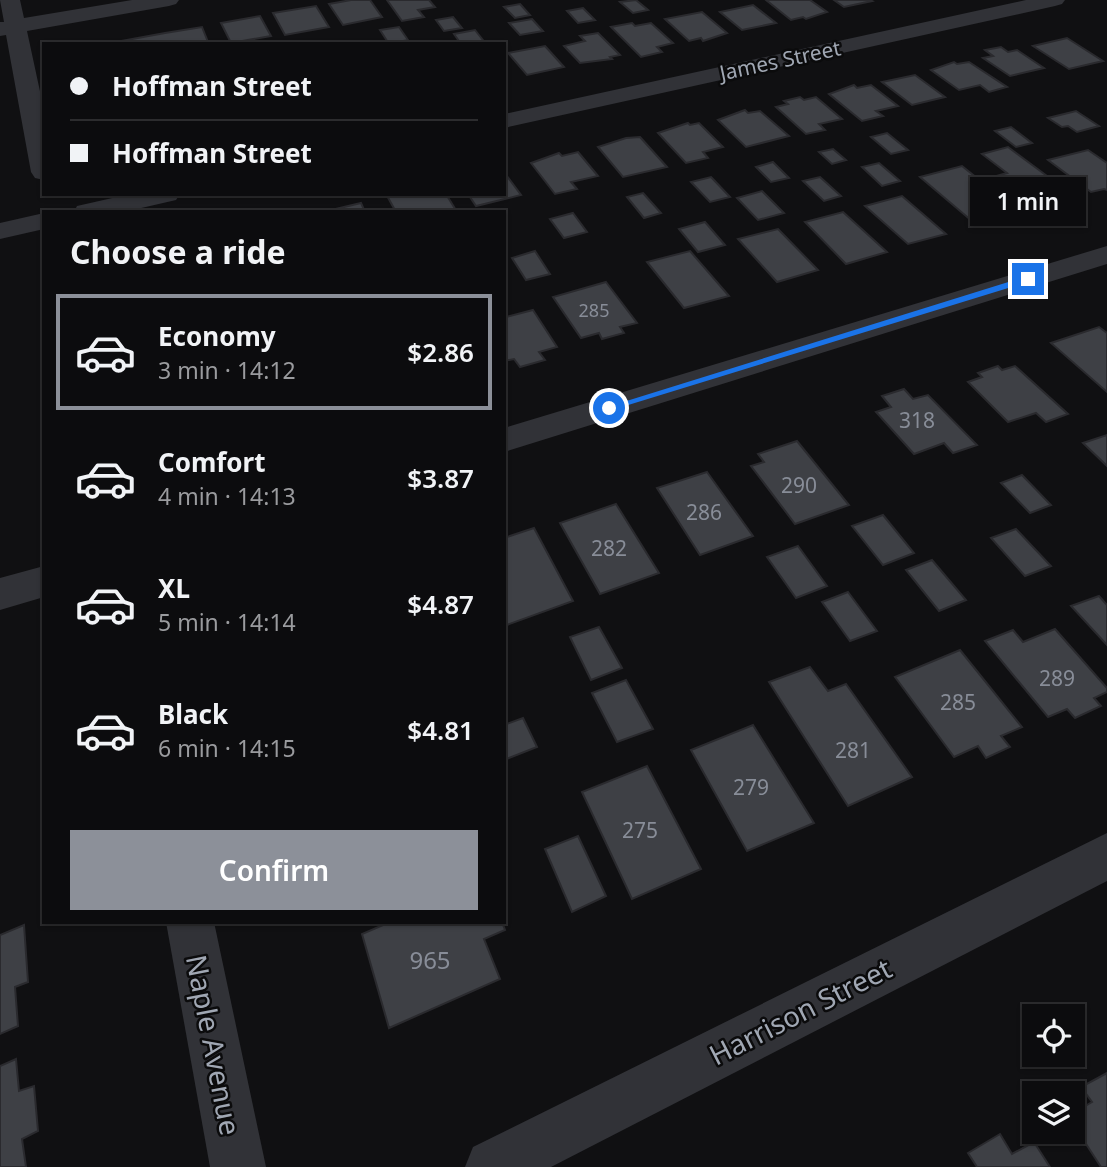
<!DOCTYPE html>
<html lang="en">
<head>
<meta charset="utf-8">
<style>
	:root { --surface:#0c0c0e; --page:#1a1a1c; --text:#f1f3f6; --muted:#9a9b9e; --line:#2c2c2e; --accent:#8c9099 }
	body { margin:0; font-family:"Noto Sans",sans-serif; background:var(--page); color:var(--text); height:100vh; display:flex; flex-direction:column; font-size:26px; white-space:nowrap }
	* { box-sizing:border-box; margin:0 }
	p { font-size:23px; color:var(--muted) }
	.icon { flex:none; width:38px; height:38px; fill:none; stroke:currentColor; stroke-width:2; stroke-linecap:round; stroke-linejoin:round }
	.map { position:relative; flex:1; overflow:hidden }
	.sheet { position:absolute; left:42px; top:210px; width:464px; height:714px; display:flex; flex-direction:column; background:var(--surface); border-radius:0px; box-shadow:0 2px 5px #0004,0 0 0 2px var(--line) }
	.sheet>* { flex:none }
	.banner { position:absolute; left:42px; top:42px; width:464px; height:154px; border-radius:0px; box-shadow:0 2px 5px #0004,0 0 0 2px var(--line); display:grid; align-content:center; height:154px; padding:0 28px; background:var(--surface) }
	.controls { position:absolute; left:1022px; top:1004px; display:grid; gap:14px }
	.controls a { display:grid; place-items:center; width:63px; height:63px; border-radius:0px; background:var(--surface); box-shadow:0 2px 5px #0004,0 0 0 2px var(--line); font-size:35px }
	.end { position:absolute; width:32px; height:32px; margin:-16px; border:9px solid #1a73e8; background:#fff; box-shadow:0 0 0 4px #fff }
	.from { border-radius:50% }
	.bubble { position:absolute; height:49px; border-radius:0px; background:var(--surface); box-shadow:0 2px 5px #0004,0 0 0 2px var(--line); font-size:23px; font-weight:600; line-height:49px; text-align:center }
	.banner b { display:flex; align-items:center; gap:24px; height:66px; font-size:26px }
	.banner b+b { border-top:2px solid var(--line) }
	.banner i { width:18px; height:18px; background:var(--text) }
	ul { padding:0; list-style:none }
	li { display:flex; align-items:center; gap:21px; height:116px; margin:0 14px 10px; padding:0 14px; border:4px solid transparent; border-radius:0px }
	li div { flex:1 }
	li b { display:block; font-size:26px }
	li em { font-style:normal; font-weight:600 }
	li.current { border-color:var(--accent) }
	li>.icon { width:63px; height:63px; stroke-width:1.5 }
	h2 { padding:0 28px; font-size:32px; line-height:84px }
	.action { display:flex; gap:14px; margin-top:auto; padding:14px 28px }
	.action a { flex:1; height:80px; border-radius:0px; background:var(--accent); color:#fff; font-size:28px; font-weight:600; line-height:80px; text-align:center }
	.map>svg:first-child { display:block }
</style>
</head>
<body>
<div class="map">
<svg width="1107" height="1167" viewBox="0 0 1107 1167">
	<rect width="100%" height="100%" fill="#101012"/>
	<g fill="#3e4045" stroke="#2a2a2e" stroke-width="2">
		<polygon points="351,0 370,0 382,17 343,25 329,4"/>
		<polygon points="387,0 429,0 435,7 418,10 424,17 402,21"/>
		<polygon points="636,0 648,10 633,13 620,2"/>
		<polygon points="766,0 810,0 827,12 806,19 803,17 791,20"/>
		<polygon points="834,0 870,0 872,1 844,7"/>
		<polygon points="520,4 530,15 515,18 504,7"/>
		<polygon points="753,5 776,23 742,30 720,12"/>
		<polygon points="316,6 329,27 285,35 273,13"/>
		<polygon points="583,8 595,20 578,23 567,11"/>
		<polygon points="702,12 727,33 703,41 701,38 689,41 665,19"/>
		<polygon points="260,16 271,36 231,43 221,23"/>
		<polygon points="453,17 462,28 444,31 436,20"/>
		<polygon points="532,19 543,31 520,35 509,23"/>
		<polygon points="632,23 635,26 651,23 673,43 657,47 662,52 641,57 611,27"/>
		<polygon points="202,27 208,42 105,44 165,33"/>
		<polygon points="399,27 408,40 389,44 380,30"/>
		<polygon points="475,30 486,44 461,44 454,34"/>
		<polygon points="598,33 620,55 610,57 612,59 580,63 564,46 585,41 580,36"/>
		<polygon points="1067,38 1103,61 1069,69 1033,46"/>
		<polygon points="545,46 564,67 527,75 508,53"/>
		<polygon points="1001,47 1008,52 1017,50 1044,68 1010,76 983,58 993,56 985,50"/>
		<polygon points="954,62 957,64 969,62 1007,87 989,92 980,85 959,90 931,70"/>
		<polygon points="915,75 945,97 912,105 882,82"/>
		<polygon points="854,85 857,88 871,85 898,106 876,111 883,116 862,121 829,94"/>
		<polygon points="800,97 804,100 816,97 842,119 819,124 825,130 806,134 776,107 788,104 784,101"/>
		<polygon points="745,110 748,113 760,111 789,136 746,147 718,120"/>
		<polygon points="1076,111 1099,126 1077,132 1068,126 1062,127 1048,118"/>
		<polygon points="688,123 690,125 699,123 723,147 703,152 708,158 686,163 658,133"/>
		<polygon points="1011,127 1032,143 1016,147 995,131"/>
		<polygon points="887,133 908,150 891,154 871,137"/>
		<polygon points="640,137 667,167 623,177 598,147 626,138"/>
		<polygon points="1008,147 1039,170 1078,199 1035,210 993,177 1007,173 982,154"/>
		<polygon points="833,149 846,160 832,164 819,152"/>
		<polygon points="1088,150 1107,163 1107,190 1104,189 1091,192 1048,160"/>
		<polygon points="578,152 598,176 571,182 577,189 555,194 531,163 559,153 562,156"/>
		<polygon points="773,162 789,178 771,182 756,167"/>
		<polygon points="879,163 900,181 882,186 862,167"/>
		<polygon points="962,166 1023,215 979,227 920,177"/>
		<polygon points="504,172 521,195 476,206 468,194 504,194"/>
		<polygon points="711,177 730,197 710,202 691,182"/>
		<polygon points="820,177 841,196 824,201 803,181"/>
		<polygon points="762,191 784,213 758,220 737,198"/>
		<polygon points="643,193 661,213 644,218 627,197"/>
		<polygon points="386,194 446,194 457,212 396,212"/>
		<polygon points="902,196 946,234 908,244 865,206"/>
		<polygon points="361,203 365,212 323,212"/>
		<polygon points="843,212 887,252 846,264 805,222"/>
		<polygon points="573,213 587,232 564,238 550,219"/>
		<polygon points="705,222 725,245 698,252 679,229"/>
		<polygon points="778,229 818,270 777,282 738,239"/>
		<polygon points="535,251 550,274 526,280 512,258"/>
		<polygon points="690,251 729,296 684,308 647,262"/>
		<polygon points="606,282 637,323 620,327 624,333 602,339 599,333 581,338 553,297"/>
		<polygon points="533,310 557,347 539,352 545,360 520,367 514,359 504,361 504,313 506,317"/>
		<polygon points="1099,327 1107,333 1107,392 1051,343"/>
		<polygon points="998,366 1002,370 1015,366 1068,414 1046,422 1036,413 1008,422 968,382 982,377 978,373"/>
		<polygon points="904,389 913,399 928,395 977,445 953,453 944,443 914,454 876,412 891,407 882,396"/>
		<polygon points="1107,435 1107,466 1083,443"/>
		<polygon points="797,441 849,505 795,524 751,466 764,462 758,454"/>
		<polygon points="707,472 753,536 700,555 657,488"/>
		<polygon points="1022,475 1051,505 1030,513 1001,483"/>
		<polygon points="616,504 659,573 600,594 560,523"/>
		<polygon points="883,515 914,553 883,565 852,526"/>
		<polygon points="534,528 573,601 504,626 504,538"/>
		<polygon points="1016,529 1051,566 1025,576 991,538"/>
		<polygon points="798,546 827,586 796,598 767,557"/>
		<polygon points="932,560 966,600 939,611 906,570"/>
		<polygon points="848,592 877,631 850,641 822,602"/>
		<polygon points="1099,596 1107,605 1107,645 1071,606"/>
		<polygon points="599,627 622,668 591,680 570,637"/>
		<polygon points="1055,629 1107,688 1107,692 1094,698 1101,706 1075,718 1067,709 1048,717 985,641 1013,630 1023,642"/>
		<polygon points="960,650 1022,727 1001,736 1010,747 986,758 978,746 954,757 895,677"/>
		<polygon points="810,667 828,691 846,684 912,777 848,806 769,682"/>
		<polygon points="626,680 653,729 617,742 592,693"/>
		<polygon points="523,718 537,747 504,760 504,725"/>
		<polygon points="753,725 814,823 747,851 691,750"/>
		<polygon points="647,766 701,869 632,899 582,792"/>
		<polygon points="578,836 606,896 572,912 545,849"/>
		<polygon points="390,922 502,922 505,930 484,939 500,979 389,1028 362,934"/>
		<polygon points="24,925 28,982 15,987 18,1026 0,1034 0,935"/>
		<polygon points="16,1059 19,1091 34,1086 38,1131 22,1139 26,1167 0,1167 0,1066"/>
		<polygon points="1107,1073 1107,1167 1101,1167 1073,1124 1073,1113 1092,1102 1081,1087"/>
		<polygon points="1000,1134 1012,1154 1034,1142 1050,1167 977,1167 968,1153"/>
	</g>
	<g fill="none" stroke-linecap="round" stroke-linejoin="round">
		<g fill="#313237" fill-rule="evenodd">
			<polygon points="0,0 20,0 24,18 132,0 179,0 176,4 169,6 27,31 44,110 44,180 35,178 31,172 6,35 0,36 0,22 4,22"/>
			<polygon points="1026,0 1065,0 1062,4 1055,6 504,128 504,114"/>
			<polygon points="130,194 180,194 176,200 124,212 74,212 77,206"/>
			<polygon points="44,213 44,229 0,239 0,223"/>
			<polygon points="1107,246 1107,264 504,452 504,428"/>
			<polygon points="44,566 44,597 0,610 0,578"/>
			<polygon points="1107,833 1107,881 551,1167 465,1167 473,1147"/>
			<polygon points="166,922 214,922 266,1167 210,1167"/>
		</g>
	</g>
	<polygon fill="#1a73e8" points="1028,276 1033,279 1031,281 612,410 604,408"/>
	<g text-anchor="middle" dominant-baseline="central" stroke-width="5" stroke-linejoin="round" paint-order="stroke">
		<g font-size="18" fill="#888d98">
			<text x="594" y="310">285</text>
		</g>
		<g font-size="21" fill="#a0a7b3" stroke="#0b0b0c">
			<text transform="translate(780 60) rotate(-12)">James Street</text>
		</g>
		<g font-size="21" fill="#888d98">
			<text x="917" y="420">318</text>
			<text x="799" y="485">290</text>
			<text x="704" y="512">286</text>
			<text x="609" y="548">282</text>
			<text x="1057" y="678">289</text>
			<text x="958" y="702">285</text>
			<text x="853" y="750">281</text>
			<text x="751" y="787">279</text>
			<text x="640" y="830">275</text>
		</g>
		<g font-size="24" fill="#888d98">
			<text x="430" y="959">965</text>
		</g>
		<g font-size="28" fill="#a0a7b3" stroke="#0b0b0c">
			<text transform="translate(800 1011) rotate(-27)">Harrison Street</text>
			<text transform="translate(214 1045) rotate(79)">Naple Avenue</text>
		</g>
	</g>
</svg>
<div class="controls">
<a><svg class="icon" aria-label="locate" viewBox="0 0 24 24"><circle cx="12" cy="12" r="6"/><path d="M12 2v4M12 18v4M2 12h4M18 12h4"/></svg></a>
<a><svg class="icon" aria-label="layers" viewBox="0 0 24 24"><path d="M12 4l9 5-9 5-9-5zM3 14l9 5 9-5"/></svg></a>
</div>
<i class="end from" style="left:609px;top:408px"></i>
<i class="end" style="left:1028px;top:279px"></i>
<div class="bubble" style="left:970px;top:177px;width:116px">1 min</div>
<div class="banner">
<b><i class="from"></i>Hoffman Street</b>
<b><i></i>Hoffman Street</b>
</div>
<section class="sheet">
<h2>Choose a ride</h2>
<ul>
<li class="current"><svg class="icon" aria-label="car" viewBox="0 0 24 24"><path d="M5 17H2v-5l4-1 3-4h7l3 4 3 1v5h-3M9 17h6M6 11h13"/><circle cx="7" cy="17" r="2"/><circle cx="17" cy="17" r="2"/></svg><div><b>Economy</b><p>3 min · 14:12</p></div><em>$2.86</em></li>
<li><svg class="icon" aria-label="car" viewBox="0 0 24 24"><path d="M5 17H2v-5l4-1 3-4h7l3 4 3 1v5h-3M9 17h6M6 11h13"/><circle cx="7" cy="17" r="2"/><circle cx="17" cy="17" r="2"/></svg><div><b>Comfort</b><p>4 min · 14:13</p></div><em>$3.87</em></li>
<li><svg class="icon" aria-label="car" viewBox="0 0 24 24"><path d="M5 17H2v-5l4-1 3-4h7l3 4 3 1v5h-3M9 17h6M6 11h13"/><circle cx="7" cy="17" r="2"/><circle cx="17" cy="17" r="2"/></svg><div><b>XL</b><p>5 min · 14:14</p></div><em>$4.87</em></li>
<li><svg class="icon" aria-label="car" viewBox="0 0 24 24"><path d="M5 17H2v-5l4-1 3-4h7l3 4 3 1v5h-3M9 17h6M6 11h13"/><circle cx="7" cy="17" r="2"/><circle cx="17" cy="17" r="2"/></svg><div><b>Black</b><p>6 min · 14:15</p></div><em>$4.81</em></li>
</ul>
<div class="action"><a>Confirm</a></div>
</section>
</div>
</body>
</html>
